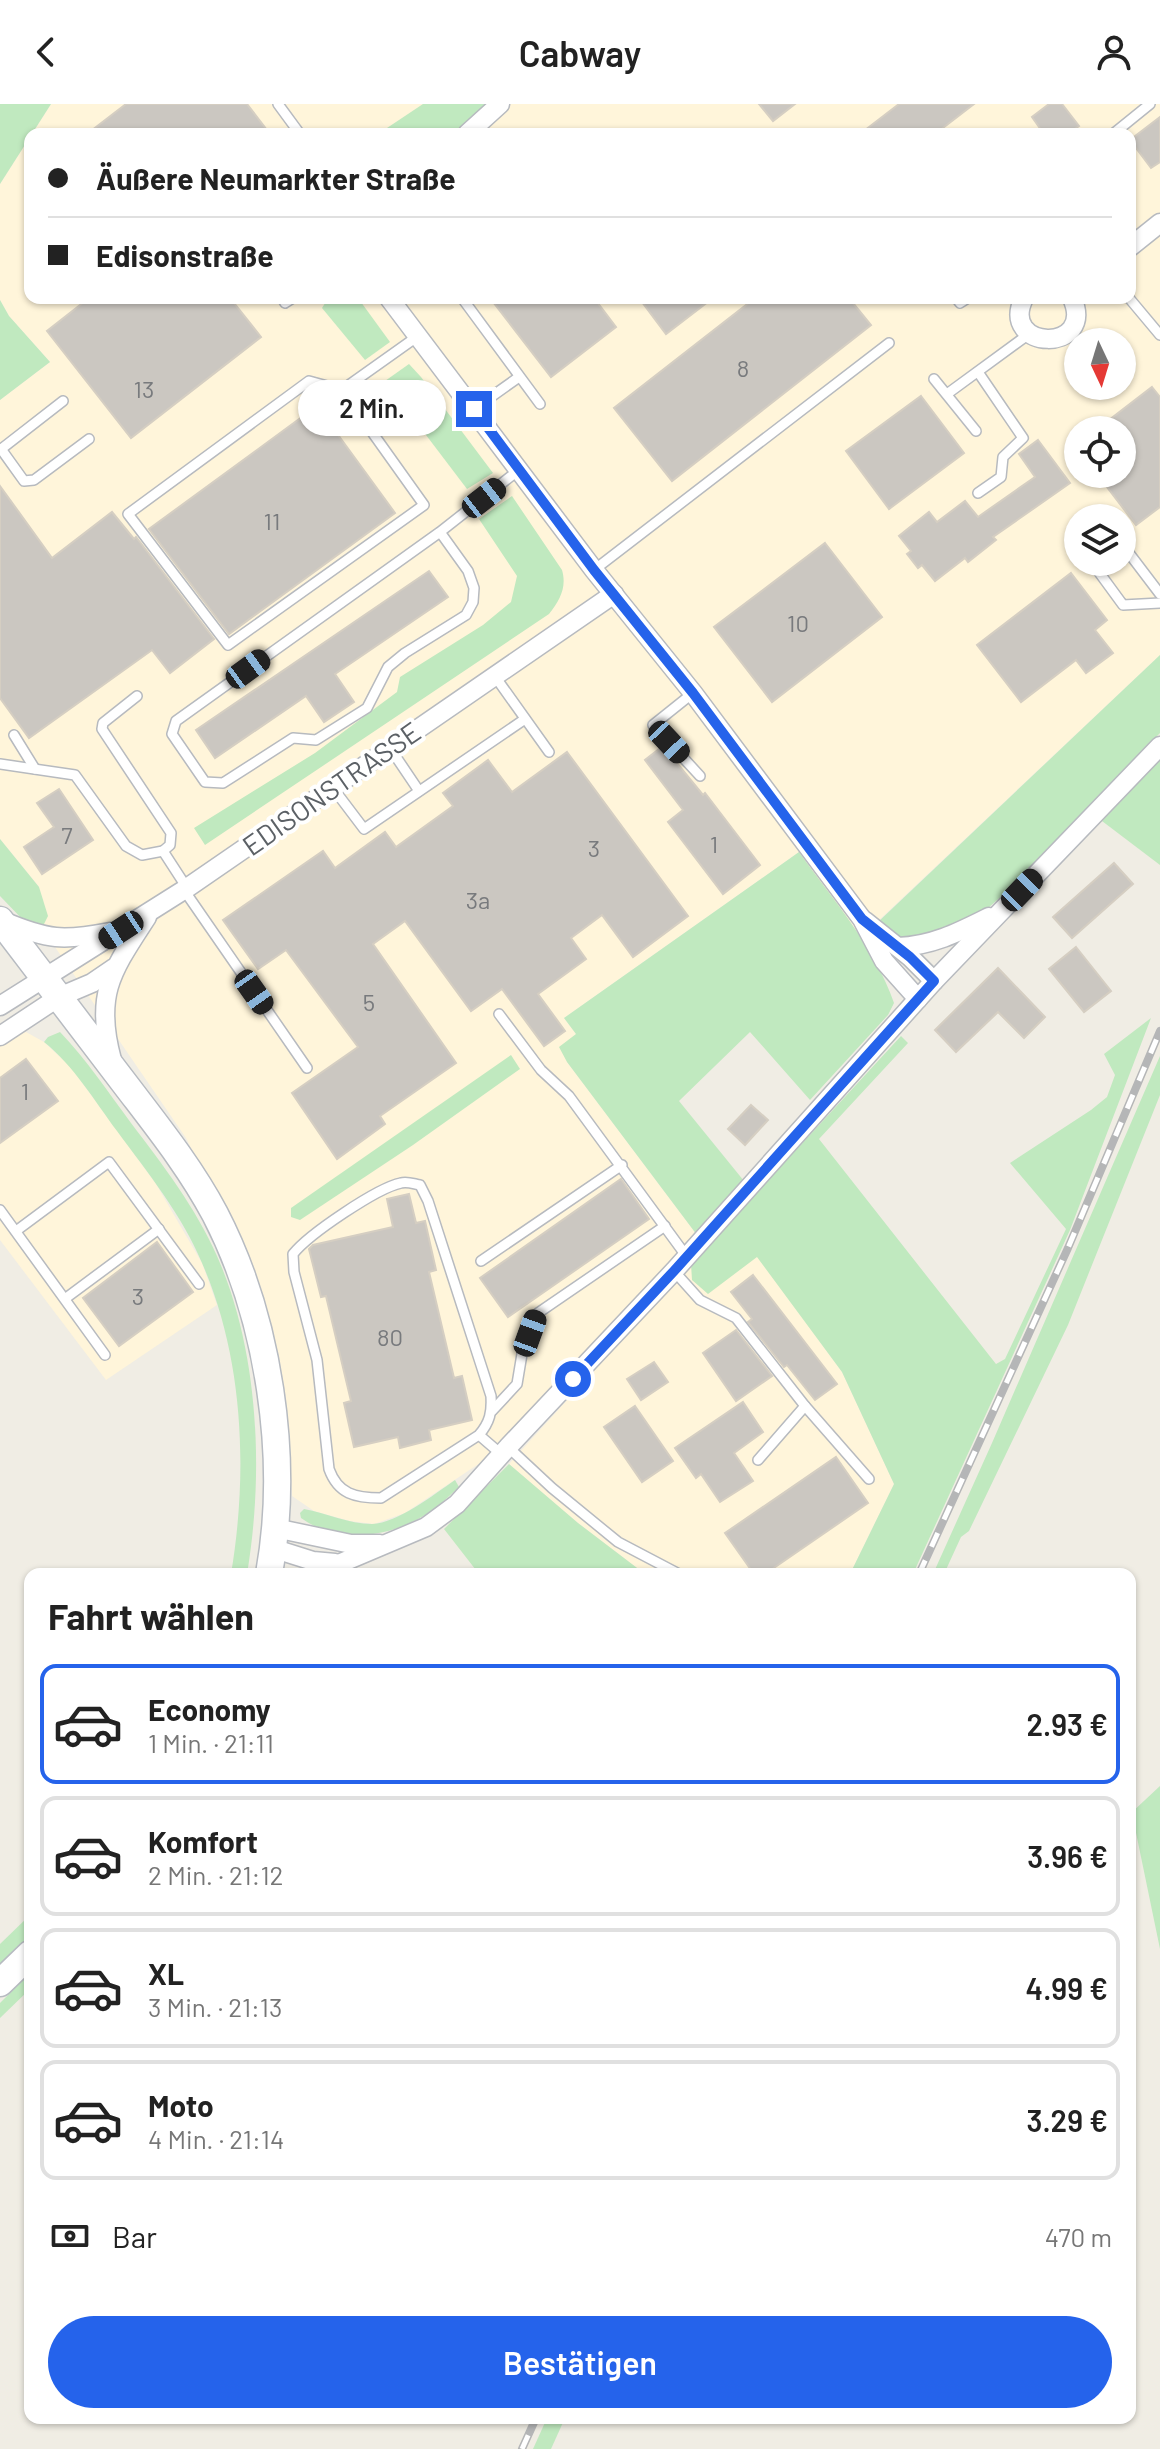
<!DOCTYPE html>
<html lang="de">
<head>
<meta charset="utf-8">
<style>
	:root { --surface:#fff; --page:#f6f6f6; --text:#222; --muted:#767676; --line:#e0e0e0; --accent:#2563eb }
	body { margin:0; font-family:Barlow,sans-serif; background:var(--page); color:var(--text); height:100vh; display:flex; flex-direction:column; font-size:30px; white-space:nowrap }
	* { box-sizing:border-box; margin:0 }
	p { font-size:26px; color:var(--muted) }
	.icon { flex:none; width:44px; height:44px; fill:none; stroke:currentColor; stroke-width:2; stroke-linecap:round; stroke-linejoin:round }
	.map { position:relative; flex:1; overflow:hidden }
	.details { position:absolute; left:24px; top:1464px; width:1112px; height:856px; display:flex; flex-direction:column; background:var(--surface); border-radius:16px; box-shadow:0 2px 6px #0004 }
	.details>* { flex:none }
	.hud { position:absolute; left:24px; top:24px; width:1112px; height:176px; border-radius:16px; box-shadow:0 2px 6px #0004; display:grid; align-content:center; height:176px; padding:0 24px; background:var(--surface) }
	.needle { width:52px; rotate:176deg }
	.fabs { position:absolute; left:1064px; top:224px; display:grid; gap:16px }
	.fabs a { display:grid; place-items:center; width:72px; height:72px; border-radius:50%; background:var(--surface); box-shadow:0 2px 6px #0004; font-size:40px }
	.end { position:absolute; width:36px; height:36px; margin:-18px; border:10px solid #2563eb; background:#fff; box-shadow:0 0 0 4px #fff }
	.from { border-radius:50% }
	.bubble { position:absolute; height:56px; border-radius:28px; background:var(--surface); box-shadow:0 2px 6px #0004; font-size:26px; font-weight:600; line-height:56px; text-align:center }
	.car { position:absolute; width:24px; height:48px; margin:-24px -12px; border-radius:10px; box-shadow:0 0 6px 2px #0007; background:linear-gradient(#222 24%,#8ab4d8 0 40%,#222 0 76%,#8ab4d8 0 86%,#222 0) }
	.hud b { display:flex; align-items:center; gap:28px; height:76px; font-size:30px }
	.hud b+b { border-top:2px solid var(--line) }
	.hud i { width:20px; height:20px; background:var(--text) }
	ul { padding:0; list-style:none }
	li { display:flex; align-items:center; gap:24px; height:120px; margin:0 16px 12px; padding:0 8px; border:4px solid var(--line); border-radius:16px }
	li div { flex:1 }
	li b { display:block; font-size:30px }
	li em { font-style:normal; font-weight:600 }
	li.current { border-color:var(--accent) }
	li>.icon { width:72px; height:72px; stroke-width:1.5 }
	h2 { padding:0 24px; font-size:36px; line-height:96px }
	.pay { display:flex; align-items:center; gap:20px; height:88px; padding:0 24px; font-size:30px }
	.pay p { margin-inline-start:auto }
	.primary-button { display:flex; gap:16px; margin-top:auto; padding:16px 24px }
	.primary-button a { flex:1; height:92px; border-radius:48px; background:var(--accent); color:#fff; font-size:32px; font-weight:600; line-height:92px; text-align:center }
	header { display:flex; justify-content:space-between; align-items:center; height:104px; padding:0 24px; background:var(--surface); font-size:36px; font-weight:600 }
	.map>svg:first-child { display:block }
</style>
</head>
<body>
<header><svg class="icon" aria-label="back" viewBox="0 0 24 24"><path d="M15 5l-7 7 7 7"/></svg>Cabway<svg class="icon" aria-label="person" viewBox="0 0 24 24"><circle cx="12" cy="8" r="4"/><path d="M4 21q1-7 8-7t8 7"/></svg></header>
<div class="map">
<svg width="1160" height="2345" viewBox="0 0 1160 2345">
	<rect width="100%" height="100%" fill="#f0ede4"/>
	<g fill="#fff5da" fill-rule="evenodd">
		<path d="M51,0H1160V551L860,834L799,748L564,914L576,930L567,958L697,1131L480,1359L405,1409L374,1420L350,1417L314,1407L292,1392L286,1294L278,1248L235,1132L186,1034L42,824L39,783L0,735V296L50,258L9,212L0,196V80L30,33V194H1130V30H32ZM1078,238H1122V282H1078ZM1078,326H1122V370H1078ZM1078,414H1122V458H1078Z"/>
		<polygon points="26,928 44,938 70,962 156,1080 202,1159 217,1201 106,1276 0,1136 0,934"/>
		<polygon points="757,1152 842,1268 894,1380 850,1470 645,1470 578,1419 509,1360 691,1160"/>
	</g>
	<g fill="#c0e9bf">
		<polygon points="0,0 51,0 0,80"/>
		<polygon points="423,0 487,0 454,30 378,30"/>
		<polygon points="335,194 358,194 390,238 365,256 322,204 327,196"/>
		<polygon points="0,196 9,212 50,258 0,296"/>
		<polygon points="409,260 421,273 493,369 467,385 385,277"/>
		<path d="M512,392L562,466C567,483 560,496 549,510L205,741L194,724L315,649L397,588L400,573L483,521L511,498L517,472L479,415Z"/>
		<polygon points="1160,551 1160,629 1014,781 987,805 958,823 913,838 893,833 877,819"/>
		<polygon points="1160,656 1160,761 1102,717"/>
		<polygon points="0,735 39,783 48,812 42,824 25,818 0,792"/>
		<path d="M799,748C833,796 875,843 894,899L888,911L810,996L750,928L679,997L744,1077L697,1131L567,958L559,943L576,930L564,914Z"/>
		<polygon points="1151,914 1070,1126 913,1470 850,1470 894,1380 842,1268 757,1153 708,1190 692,1176 691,1160 901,932 908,939 819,1035 996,1260 1005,1255 1066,1125 1010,1059 1091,1006 1107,993 1115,971 1104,950"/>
		<path d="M60,928C87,956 108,988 131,1019C163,1061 196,1104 217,1152C259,1247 264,1369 247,1470H231C248,1369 244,1255 202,1159C182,1111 148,1069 117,1027C94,996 74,962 44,938L48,933Z"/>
		<polygon points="511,951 520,965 413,1041 300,1116 291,1113 291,1104"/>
		<polygon points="1160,952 1160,991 1068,1221 969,1427 961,1433 944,1470 933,1470 992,1339"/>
		<polygon points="509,1360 578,1419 645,1470 479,1470 444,1425"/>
		<path d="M455,1376L459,1383C450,1391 441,1400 431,1407C394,1433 339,1442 301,1414L300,1409L304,1405C326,1409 349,1420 372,1420C398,1419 433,1391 455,1376Z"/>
		<polygon points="1160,1682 1160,1845 1134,1719 1130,1721 1130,1710"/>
		<polygon points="30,1811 30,1833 0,1862 0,1840"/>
		<polygon points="30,1869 30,1885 0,1914 0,1899"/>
		<polygon points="547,2314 565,2314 551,2345 533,2345"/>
	</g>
	<g fill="#cbc7c1" stroke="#d5cec2" stroke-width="2">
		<polygon points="126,0 247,0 270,30 87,30"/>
		<polygon points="759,0 795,0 773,17"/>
		<polygon points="899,0 974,0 935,30 860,30"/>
		<polygon points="1049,0 1062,0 1079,22 1068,30 1044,30 1032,13"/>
		<polygon points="1160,13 1160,58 1151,64 1130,36"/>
		<polygon points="89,194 230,194 261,233 131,334 47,227"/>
		<polygon points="490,194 594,194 616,223 551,273"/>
		<polygon points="639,194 713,194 666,230"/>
		<polygon points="755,194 849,194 871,221 672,377 614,304"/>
		<polygon points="1152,283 1160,293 1160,403 1136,421 1097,370 1122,370 1122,326 1096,326"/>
		<polygon points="921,292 964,349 889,405 846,347"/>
		<polygon points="317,302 395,409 229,530 149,425"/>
		<polygon points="1038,336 1070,379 993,433 996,436 968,458 965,454 935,477 922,461 918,464 907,450 911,447 899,432 929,408 937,418 965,397 978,413 1035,373 1019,350"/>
		<polygon points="0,382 52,454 112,408 134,435 136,433 214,535 170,569 152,546 29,634 0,594"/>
		<polygon points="825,439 882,513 772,598 714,523"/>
		<polygon points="429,467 448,493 335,570 354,598 324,618 306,592 215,654 196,626"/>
		<polygon points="1071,469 1107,516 1095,526 1113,549 1086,569 1076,556 1021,598 977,541"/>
		<polygon points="663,642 703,691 705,689 760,761 723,790 668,718 683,706 645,656"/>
		<polygon points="567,648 688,812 633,853 602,811 571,834 586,855 538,890 565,927 544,942 502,885 471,907 405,817 373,840 456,959 380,1012 385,1020 337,1055 292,989 358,943 286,846 258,865 223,816 323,747 335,764 385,728 396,743 453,702 443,689 488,656 512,688"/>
		<polygon points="59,685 93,736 42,770 24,743 54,723 37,699"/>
		<polygon points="1114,759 1133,780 1072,834 1053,813"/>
		<polygon points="1076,843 1111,887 1084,908 1049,865"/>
		<polygon points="998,864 1045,913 1024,934 998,908 956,948 935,926"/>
		<polygon points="26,955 58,997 0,1039 0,974"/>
		<polygon points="751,1001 768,1016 745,1041 728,1025"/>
		<polygon points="621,1075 649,1115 508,1213 480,1174"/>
		<polygon points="409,1090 416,1119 425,1117 436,1166 429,1168 454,1274 462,1272 472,1316 429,1326 431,1336 400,1344 398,1333 354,1343 344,1299 351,1297 326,1192 321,1193 309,1145 313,1141 393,1123 387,1095"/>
		<polygon points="157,1138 193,1188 119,1242 83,1194"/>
		<polygon points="753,1171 837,1280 815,1296 787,1261 784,1263 748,1218 752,1215 731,1188"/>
		<polygon points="736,1226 772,1272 736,1297 703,1249"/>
		<polygon points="654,1258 668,1278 641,1296 627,1275"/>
		<polygon points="743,1298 763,1328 734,1349 753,1377 720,1398 701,1370 696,1374 675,1344"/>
		<polygon points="635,1302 673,1357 642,1378 604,1323"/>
		<polygon points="836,1353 868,1399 765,1470 754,1470 725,1429"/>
	</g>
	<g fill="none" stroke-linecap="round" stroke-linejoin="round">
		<defs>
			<g id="service">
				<polyline points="278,0 300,30"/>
				<polyline points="1113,30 1150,0"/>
				<polyline points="282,194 285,199 293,194"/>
				<polyline points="462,194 540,300"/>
				<polyline points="956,194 960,199 968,194"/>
				<polyline points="1129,194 1160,231"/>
				<polyline points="934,275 976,327"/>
				<polyline points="342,286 424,401 228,541 128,410 309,277 342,286 418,232"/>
				<polyline points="947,290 1029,230"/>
				<polyline points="474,305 519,273"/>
				<polyline points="1,345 24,377 34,376 89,335"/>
				<polyline points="0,346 63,297"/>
				<polyline points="978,389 1001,373 1003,353 1023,334 978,268"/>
				<polyline points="440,428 468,467 474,484 473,498 466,511 405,549 388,563 367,604 316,636 293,634 223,679 205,678 172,630 176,617 440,428 520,365"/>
				<polyline points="1122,440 1160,490"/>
				<polyline points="1093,460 1123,501 1160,499"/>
				<polyline points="594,466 889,239"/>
				<polyline points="494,571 549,648"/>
				<polyline points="693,589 653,621 700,672"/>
				<polyline points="137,592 103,619 102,625 171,729 170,741 163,747 187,784"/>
				<polyline points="14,631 35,665"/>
				<polyline points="390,644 419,687"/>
				<polyline points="0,660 75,671 126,742 142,751 163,747"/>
				<polyline points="333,684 364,725 525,615"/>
				<polyline points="184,786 307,964"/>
				<polyline points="499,910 541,966 569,992 687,1153"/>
				<polyline points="0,1106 105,1251"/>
				<polyline points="16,1127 109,1058 199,1180"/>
				<polyline points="481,1157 622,1061"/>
				<polyline points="674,1167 700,1196 736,1214 805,1302 758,1356"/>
				<polyline points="66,1194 159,1125"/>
				<polyline points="805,1302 869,1375"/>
				<polyline points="492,1307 517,1280 522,1250 538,1209 665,1122"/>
				<path d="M479,1331L381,1394C355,1394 338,1390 329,1365L317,1256L294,1168L293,1150C309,1130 377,1084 401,1079C407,1077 414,1080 420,1081L428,1097L491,1292C492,1308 490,1318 479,1331L501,1350"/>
				<polyline points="508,1343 552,1384 618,1438 679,1470"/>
			</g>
			<g id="minor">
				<polyline points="467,30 500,0"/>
				<polyline points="1130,143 1160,119"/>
				<polyline points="389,194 594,466 693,589 862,815 884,857 918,895"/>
				<path d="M1024,194C998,247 1097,250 1072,194"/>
				<path d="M3,817C48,836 63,837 110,828"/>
				<polyline points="865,817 910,853 934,877"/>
				<path d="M898,843C932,842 959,828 989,813"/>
				<polyline points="0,902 187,784 614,490"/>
				<polyline points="0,932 59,893 92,879 114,864"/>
				<path d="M112,956C94,890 112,867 147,813"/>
				<polyline points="275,1424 351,1440 380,1440"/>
				<polyline points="272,1444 313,1457 335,1459"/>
				<polyline points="315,1470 426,1423 457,1400 508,1343 674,1167 934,877 1160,642"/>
			</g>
			<g id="secondary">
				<path d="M0,816C42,871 83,925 125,980C157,1022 190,1063 215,1110C269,1214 290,1354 269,1470"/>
				<polyline points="0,1879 30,1850"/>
			</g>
		</defs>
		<use href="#service" stroke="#b7babf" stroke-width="12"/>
		<use href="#minor" stroke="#b7babf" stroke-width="21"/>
		<use href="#secondary" stroke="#b7bbc1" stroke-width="29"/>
		<use href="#service" stroke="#fff" stroke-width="9"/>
		<use href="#minor" stroke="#fff" stroke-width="18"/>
		<use href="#secondary" stroke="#fff" stroke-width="26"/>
		<defs>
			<g id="rail">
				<polyline points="919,1470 1068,1144 1160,927"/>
				<polyline points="522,2345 536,2314"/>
			</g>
		</defs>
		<use href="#rail" stroke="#b5b6b7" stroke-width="8"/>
		<use href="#rail" stroke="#fff" stroke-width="5" stroke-dasharray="15" stroke-linecap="butt"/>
	</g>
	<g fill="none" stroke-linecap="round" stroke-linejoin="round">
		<polyline stroke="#2563eb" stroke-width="10" points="474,305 594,466 693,589 862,815 910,853 934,877 674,1167 573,1275"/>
	</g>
	<g text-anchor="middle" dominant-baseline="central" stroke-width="8" stroke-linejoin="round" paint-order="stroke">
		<g font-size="24" fill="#787a7d">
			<text x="743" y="263">8</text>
			<text x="144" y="284">13</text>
			<text x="272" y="416">11</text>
			<text x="798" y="518">10</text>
			<text x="67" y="730">7</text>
			<text x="714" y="739">1</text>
			<text x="594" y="743">3</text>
			<text x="478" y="795">3a</text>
			<text x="369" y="897">5</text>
			<text x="25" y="986">1</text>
			<text x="138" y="1191">3</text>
			<text x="390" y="1232">80</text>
		</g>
		<g font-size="28" fill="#5c6166" stroke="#fff">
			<text transform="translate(331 684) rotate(-35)">EDISONSTRASSE</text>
		</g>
	</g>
</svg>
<div class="fabs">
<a><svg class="needle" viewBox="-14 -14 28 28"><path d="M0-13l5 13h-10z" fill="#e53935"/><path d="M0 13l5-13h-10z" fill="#767676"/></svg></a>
<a><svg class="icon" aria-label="locate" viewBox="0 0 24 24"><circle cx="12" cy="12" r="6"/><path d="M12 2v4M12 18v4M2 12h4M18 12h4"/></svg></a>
<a><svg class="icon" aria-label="layers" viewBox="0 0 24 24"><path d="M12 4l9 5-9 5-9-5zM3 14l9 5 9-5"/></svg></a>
</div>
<i class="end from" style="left:573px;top:1275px"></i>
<i class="end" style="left:474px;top:305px"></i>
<div class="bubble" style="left:298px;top:276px;width:148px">2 Min.</div>
<i class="car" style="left:484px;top:394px;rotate:52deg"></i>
<i class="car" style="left:248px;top:565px;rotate:54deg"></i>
<i class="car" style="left:669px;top:638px;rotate:137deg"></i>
<i class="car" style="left:1022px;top:786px;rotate:44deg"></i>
<i class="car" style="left:121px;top:826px;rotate:237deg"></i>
<i class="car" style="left:254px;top:888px;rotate:145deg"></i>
<i class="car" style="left:530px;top:1229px;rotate:20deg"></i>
<div class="hud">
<b><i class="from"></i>Äußere Neumarkter Straße</b>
<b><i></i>Edisonstraße</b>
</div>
<section class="details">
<h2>Fahrt wählen</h2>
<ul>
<li class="current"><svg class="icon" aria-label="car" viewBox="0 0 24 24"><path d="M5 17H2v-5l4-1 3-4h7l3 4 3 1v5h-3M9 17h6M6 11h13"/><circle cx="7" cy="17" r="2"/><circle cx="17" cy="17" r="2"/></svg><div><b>Economy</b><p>1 Min. · 21:11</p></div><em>2.93 €</em></li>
<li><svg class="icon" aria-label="car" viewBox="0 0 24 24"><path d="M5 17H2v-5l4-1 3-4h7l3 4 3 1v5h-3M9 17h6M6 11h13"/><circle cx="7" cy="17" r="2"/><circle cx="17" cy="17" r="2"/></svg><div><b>Komfort</b><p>2 Min. · 21:12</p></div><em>3.96 €</em></li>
<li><svg class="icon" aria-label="car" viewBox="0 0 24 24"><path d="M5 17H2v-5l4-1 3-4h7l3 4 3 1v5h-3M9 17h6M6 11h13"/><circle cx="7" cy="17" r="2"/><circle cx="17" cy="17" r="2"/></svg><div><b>XL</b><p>3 Min. · 21:13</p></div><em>4.99 €</em></li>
<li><svg class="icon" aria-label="car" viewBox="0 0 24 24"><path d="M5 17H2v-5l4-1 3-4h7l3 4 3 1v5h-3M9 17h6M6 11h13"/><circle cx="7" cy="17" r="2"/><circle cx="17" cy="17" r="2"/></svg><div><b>Moto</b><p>4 Min. · 21:14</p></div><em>3.29 €</em></li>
</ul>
<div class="pay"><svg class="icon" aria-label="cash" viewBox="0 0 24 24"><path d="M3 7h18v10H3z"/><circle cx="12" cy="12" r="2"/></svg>Bar<p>470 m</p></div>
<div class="primary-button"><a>Bestätigen</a></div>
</section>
</div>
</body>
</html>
